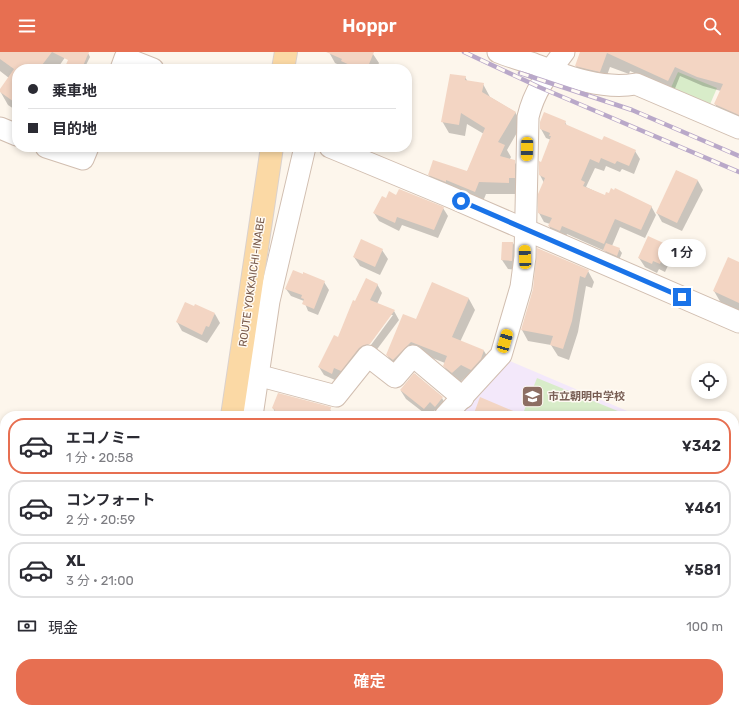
<!DOCTYPE html>
<html lang="ja">
<head>
<meta charset="utf-8">
<style>
	:root { --surface:#fff; --page:#f2f2f3; --text:#2b2b33; --muted:#7c7c81; --line:#e1e1e2; --accent:#e76f51 }
	body { margin:0; font-family:Rubik,"Noto Sans JP",sans-serif; background:var(--page); color:var(--text); height:100vh; display:flex; flex-direction:column; font-size:15px; white-space:nowrap }
	* { box-sizing:border-box; margin:0 }
	p { font-size:13px; color:var(--muted) }
	.icon { flex:none; width:22px; height:22px; fill:none; stroke:currentColor; stroke-width:2; stroke-linecap:round; stroke-linejoin:round }
	.map { position:relative; flex:1; overflow:hidden }
	.drawer { position:absolute; left:0px; top:359px; width:739px; height:302px; display:flex; flex-direction:column; background:var(--surface); border-radius:16px 16px 0 0; box-shadow:0 2px 6px #0003 }
	.drawer>* { flex:none }
	.guide { position:absolute; left:12px; top:12px; width:400px; height:88px; border-radius:16px; box-shadow:0 2px 6px #0003; display:grid; align-content:center; height:88px; padding:0 16px; background:var(--surface) }
	.tools { position:absolute; left:691px; top:311px; display:grid; gap:8px }
	.tools a { display:grid; place-items:center; width:36px; height:36px; border-radius:50%; background:var(--surface); box-shadow:0 2px 6px #0003; font-size:20px }
	.end { position:absolute; width:18px; height:18px; margin:-9px; border:5px solid #1a73e8; background:#fff; box-shadow:0 0 0 2px #fff }
	.from { border-radius:50% }
	.bubble { position:absolute; height:28px; border-radius:14px; background:var(--surface); box-shadow:0 2px 6px #0003; font-size:13px; font-weight:600; line-height:28px; text-align:center }
	.car { position:absolute; width:12px; height:24px; margin:-12px -6px; border-radius:5px; box-shadow:0 0 3px 1px #0007; background:linear-gradient(#f5c518 24%,#345 0 40%,#f5c518 0 76%,#345 0 86%,#f5c518 0) }
	.guide b { display:flex; align-items:center; gap:14px; height:38px; font-size:15px }
	.guide b+b { border-top:1px solid var(--line) }
	.guide i { width:10px; height:10px; background:var(--text) }
	ul { padding:7px 0 0; list-style:none }
	li { display:flex; align-items:center; gap:12px; height:56px; margin:0 8px 6px; padding:0 8px; border:2px solid var(--line); border-radius:16px }
	li div { flex:1 }
	li b { display:block; font-size:15px }
	li em { font-style:normal; font-weight:600 }
	li.selected { border-color:var(--accent) }
	li>.icon { width:36px; height:36px; stroke-width:1.5 }
	.pay { display:flex; align-items:center; gap:10px; height:44px; padding:0 16px; font-size:15px }
	.pay p { margin-inline-start:auto }
	.primary-button { display:flex; gap:8px; margin-top:auto; padding:8px 16px }
	.primary-button a { flex:1; height:46px; border-radius:16px; background:var(--accent); color:#fff; font-size:16px; font-weight:600; line-height:46px; text-align:center }
	header { display:flex; justify-content:space-between; align-items:center; height:52px; padding:0 16px; background:var(--accent); color:#fff; font-size:18px; font-weight:600 }
	.map>svg:first-child { display:block }
</style>
</head>
<body>
<header><svg class="icon" aria-label="menu" viewBox="0 0 24 24"><path d="M4 6h16M4 12h16M4 18h16"/></svg>Hoppr<svg class="icon" aria-label="search" viewBox="0 0 24 24"><circle cx="10" cy="10" r="6"/><path d="M15 15l6 6"/></svg></header>
<div class="map">
<svg width="739" height="661" viewBox="0 0 739 661">
	<rect width="100%" height="100%" fill="#fdf6ec"/>
	<g fill="#f3e8fa">
		<polygon points="503,306 639,364 455,364"/>
		<polygon points="207,656 298,656 297,661 207,661"/>
	</g>
	<g fill="#d8ecc9">
		<polygon points="678,20 717,36 708,57 669,40"/>
		<polygon points="537,326 630,364 522,364"/>
		<polygon points="734,535 739,537 739,661 644,661 630,656 734,656"/>
	</g>
	<g fill="#0003" fill-rule="evenodd">
		<polygon points="0,0 64,0 66,4 57,17 17,17 17,59 8,53 0,39 9,26 0,19"/>
		<polygon points="73,0 88,1 90,5 84,17 65,17"/>
		<polygon points="331,0 370,0 373,2 379,11 376,17 338,17 339,13 335,11 330,2"/>
		<polygon points="581,0 739,0 739,70 721,62 715,52 721,39 703,34 680,24 674,39 630,19 629,22 610,15 605,29 581,23 576,14"/>
		<polygon points="465,25 468,30 483,32 490,45 515,60 522,72 507,98 511,105 510,107 514,109 521,121 521,138 515,138 515,142 486,142 482,152 436,135 429,123 467,120 484,82 467,72 465,84 449,81 442,69"/>
		<polygon points="565,70 567,74 603,90 635,99 640,107 634,122 622,117 620,120 606,114 604,119 595,116 586,135 605,144 651,154 656,163 645,186 620,175 612,194 619,197 622,201 619,208 607,202 605,199 567,182 565,187 554,183 549,174 550,172 544,170 539,161 544,131 540,123 542,111 551,88 546,86 541,77"/>
		<polygon points="677,119 698,129 703,138 682,179 662,170 657,161"/>
		<polygon points="397,144 443,156 448,164 438,186 402,173 399,179 379,169 374,161 386,147"/>
		<polygon points="648,186 668,194 673,203 665,220 659,217 657,221 645,215 639,206"/>
		<polygon points="503,191 513,191 518,200 517,218 508,217 502,208"/>
		<polygon points="382,198 388,207 380,223 360,214 354,205"/>
		<polygon points="739,211 739,260 721,251 714,239"/>
		<polygon points="588,219 594,230 592,236 586,234 578,280 569,308 558,304 551,293 528,289 522,278 534,237"/>
		<polygon points="324,230 329,238 318,263 308,259 304,249 291,244 286,237"/>
		<path d="M377,232L382,241L377,252L394,259L399,268L375,300L337,329L324,323L319,315L339,287L356,250ZM390,263H393L368,297L366,296Z"/>
		<polygon points="433,232 469,247 475,258 460,290 484,299 490,309 477,328 467,324 459,331 450,324 444,314 445,311 417,300 393,313 387,303 417,268"/>
		<polygon points="215,262 220,271 207,291 182,279 177,270"/>
		<polygon points="415,322 442,346 447,355 441,363 435,358 431,364 428,364 406,347 401,339"/>
		<polygon points="273,356 329,356 334,364 277,364"/>
		<polygon points="734,410 739,412 739,454 734,447 734,442 737,443 738,441 734,440"/>
		<polygon points="0,449 5,450 5,481 0,481"/>
		<rect x="231" y="656" width="71" height="5"/>
	</g>
	<g fill="#f3d5c3">
		<polygon points="0,0 89,0 83,14 80,13 78,17 64,17 68,8 52,0 39,17 17,17 17,52 0,40 0,37 14,17 0,7"/>
		<polygon points="326,0 374,0 367,17 355,13 354,15 341,9 342,7"/>
		<polygon points="580,0 739,0 739,63 714,52 723,32 697,25 675,15 668,29 607,1 600,20 587,17 575,14"/>
		<polygon points="450,22 466,24 465,28 484,31 482,40 516,60 498,90 505,93 500,104 515,108 515,126 509,126 509,131 479,130 475,140 446,128 446,130 428,123 433,108 467,119 485,76 461,61 459,73 441,70"/>
		<polygon points="544,60 566,69 565,72 602,88 604,84 636,98 629,114 617,109 615,112 601,106 599,111 590,107 581,128 585,130 583,134 605,143 606,140 609,141 611,136 614,138 615,136 652,154 641,178 615,167 604,192 562,174 560,179 548,174 552,166 538,161 538,142 545,126 539,123 539,109 541,110 551,84 549,84 550,81 540,77 540,70"/>
		<polygon points="676,118 698,128 677,171 656,161"/>
		<polygon points="399,137 444,155 434,178 397,165 395,171 373,161 382,144 386,146 389,139 396,143"/>
		<polygon points="648,184 668,193 660,212 653,209 652,212 638,206"/>
		<polygon points="361,187 383,197 375,215 353,205"/>
		<polygon points="502,190 513,190 512,209 501,208"/>
		<polygon points="606,191 620,196 617,204 603,198"/>
		<polygon points="537,196 589,218 585,226 580,224 572,269 563,297 550,293 553,284 521,278 533,237"/>
		<polygon points="728,205 739,210 739,251 713,239"/>
		<polygon points="293,218 303,222 303,220 325,229 314,257 302,252 304,247 301,246 302,243 285,237"/>
		<polygon points="366,226 378,232 370,248 395,258 370,292 364,293 359,296 341,319 334,316 332,322 318,315 334,283 338,285 353,248 355,249"/>
		<polygon points="432,230 469,246 452,285 484,298 481,307 471,318 461,313 452,321 443,314 447,304 411,290 393,308 386,303 403,262 416,267"/>
		<polygon points="185,250 194,254 195,252 215,261 209,275 206,274 202,283 176,270"/>
		<polygon points="414,321 443,345 435,355 430,350 424,357 400,338"/>
		<polygon points="278,341 331,355 329,364 273,364 275,358 272,356"/>
		<polygon points="480,345 525,364 473,364"/>
	</g>
	<g fill="none" stroke-linecap="round" stroke-linejoin="round">
		<defs>
			<g id="minor">
				<path d="M498,0C510,5 522,8 534,12C566,24 601,38 636,32L739,76"/>
				<polyline points="121,17 125,6 153,17"/>
				<polyline points="0,76 17,83"/>
				<polyline points="46,95 83,107 88,95"/>
				<polyline points="330,95 448,144 739,270"/>
				<polyline points="257,323 336,344 368,304 395,325 413,304 463,346"/>
				<polyline points="252,364 269,249 305,95"/>
				<path d="M445,364L501,303L521,235L525,205L528,65C534,39 548,21 564,0"/>
				<polyline points="0,436 5,437"/>
				<polyline points="734,523 739,524"/>
				<polyline points="0,620 5,623"/>
				<polyline points="60,656 69,661"/>
			</g>
			<g id="major">
				<polyline points="283,17 286,0"/>
				<polyline points="232,364 272,95"/>
				<polyline points="188,661 189,656"/>
			</g>
		</defs>
		<use href="#minor" stroke="#d1beb0" stroke-width="23"/>
		<use href="#major" stroke="#dad1cd" stroke-width="24"/>
		<use href="#minor" stroke="#fff" stroke-width="21"/>
		<use href="#major" stroke="#fbd9a5" stroke-width="22"/>
		<defs>
			<g id="rail">
				<polyline points="464,0 539,35 739,120"/>
				<polyline points="520,21 632,58 739,104"/>
			</g>
		</defs>
		<use href="#rail" stroke="#b9a8c9" stroke-width="4.5"/>
		<use href="#rail" stroke="#fffaf3" stroke-width="3" stroke-dasharray="9" stroke-linecap="butt"/>
	</g>
	<g fill="none" stroke-linecap="round" stroke-linejoin="round">
		<polyline stroke="#1a73e8" stroke-width="5" points="461,149 682,245"/>
	</g>
	<defs>
		<symbol id="school-square" viewBox="-11 -11 22 22"><rect x="-9" y="-9" width="18" height="18" rx="4" fill="#8d6e63" stroke="#fffaf3"/><path d="M0-5L7-2L0 1L-7-2ZM-4 1L0 2.5L4 1V4Q0 6-4 4Z" fill="#fff"/></symbol>
	</defs>
	<g fill-rule="evenodd">
		<use href="#school-square" x="520" y="332" width="25" height="25"/>
	</g>
	<g text-anchor="middle" dominant-baseline="central" stroke-width="3" stroke-linejoin="round" paint-order="stroke">
		<g font-size="11" fill="#7a5c4d" stroke="#fffaf3">
			<text transform="translate(252 230) rotate(-82)">ROUTE YOKKAICHI-INABE</text>
		</g>
		<g font-size="11" font-weight="bold" fill="#785e54" stroke="#fffaf3" text-anchor="start">
			<text x="548" y="344">市立朝明中学校</text>
		</g>
	</g>
</svg>
<div class="tools">
<a><svg class="icon" aria-label="locate" viewBox="0 0 24 24"><circle cx="12" cy="12" r="6"/><path d="M12 2v4M12 18v4M2 12h4M18 12h4"/></svg></a>
</div>
<i class="end from" style="left:461px;top:149px"></i>
<i class="end" style="left:682px;top:245px"></i>
<div class="bubble" style="left:658px;top:187px;width:48px">1 分</div>
<i class="car" style="left:527px;top:97px;rotate:181deg"></i>
<i class="car" style="left:525px;top:205px;rotate:358deg"></i>
<i class="car" style="left:505px;top:289px;rotate:16deg"></i>
<div class="guide">
<b><i class="from"></i>乗車地</b>
<b><i></i>目的地</b>
</div>
<section class="drawer">
<ul>
<li class="selected"><svg class="icon" aria-label="car" viewBox="0 0 24 24"><path d="M5 17H2v-5l4-1 3-4h7l3 4 3 1v5h-3M9 17h6M6 11h13"/><circle cx="7" cy="17" r="2"/><circle cx="17" cy="17" r="2"/></svg><div><b>エコノミー</b><p>1 分 · 20:58</p></div><em>¥342</em></li>
<li><svg class="icon" aria-label="car" viewBox="0 0 24 24"><path d="M5 17H2v-5l4-1 3-4h7l3 4 3 1v5h-3M9 17h6M6 11h13"/><circle cx="7" cy="17" r="2"/><circle cx="17" cy="17" r="2"/></svg><div><b>コンフォート</b><p>2 分 · 20:59</p></div><em>¥461</em></li>
<li><svg class="icon" aria-label="car" viewBox="0 0 24 24"><path d="M5 17H2v-5l4-1 3-4h7l3 4 3 1v5h-3M9 17h6M6 11h13"/><circle cx="7" cy="17" r="2"/><circle cx="17" cy="17" r="2"/></svg><div><b>XL</b><p>3 分 · 21:00</p></div><em>¥581</em></li>
</ul>
<div class="pay"><svg class="icon" aria-label="cash" viewBox="0 0 24 24"><path d="M3 7h18v10H3z"/><circle cx="12" cy="12" r="2"/></svg>現金<p>100 m</p></div>
<div class="primary-button"><a>確定</a></div>
</section>
</div>
</body>
</html>
